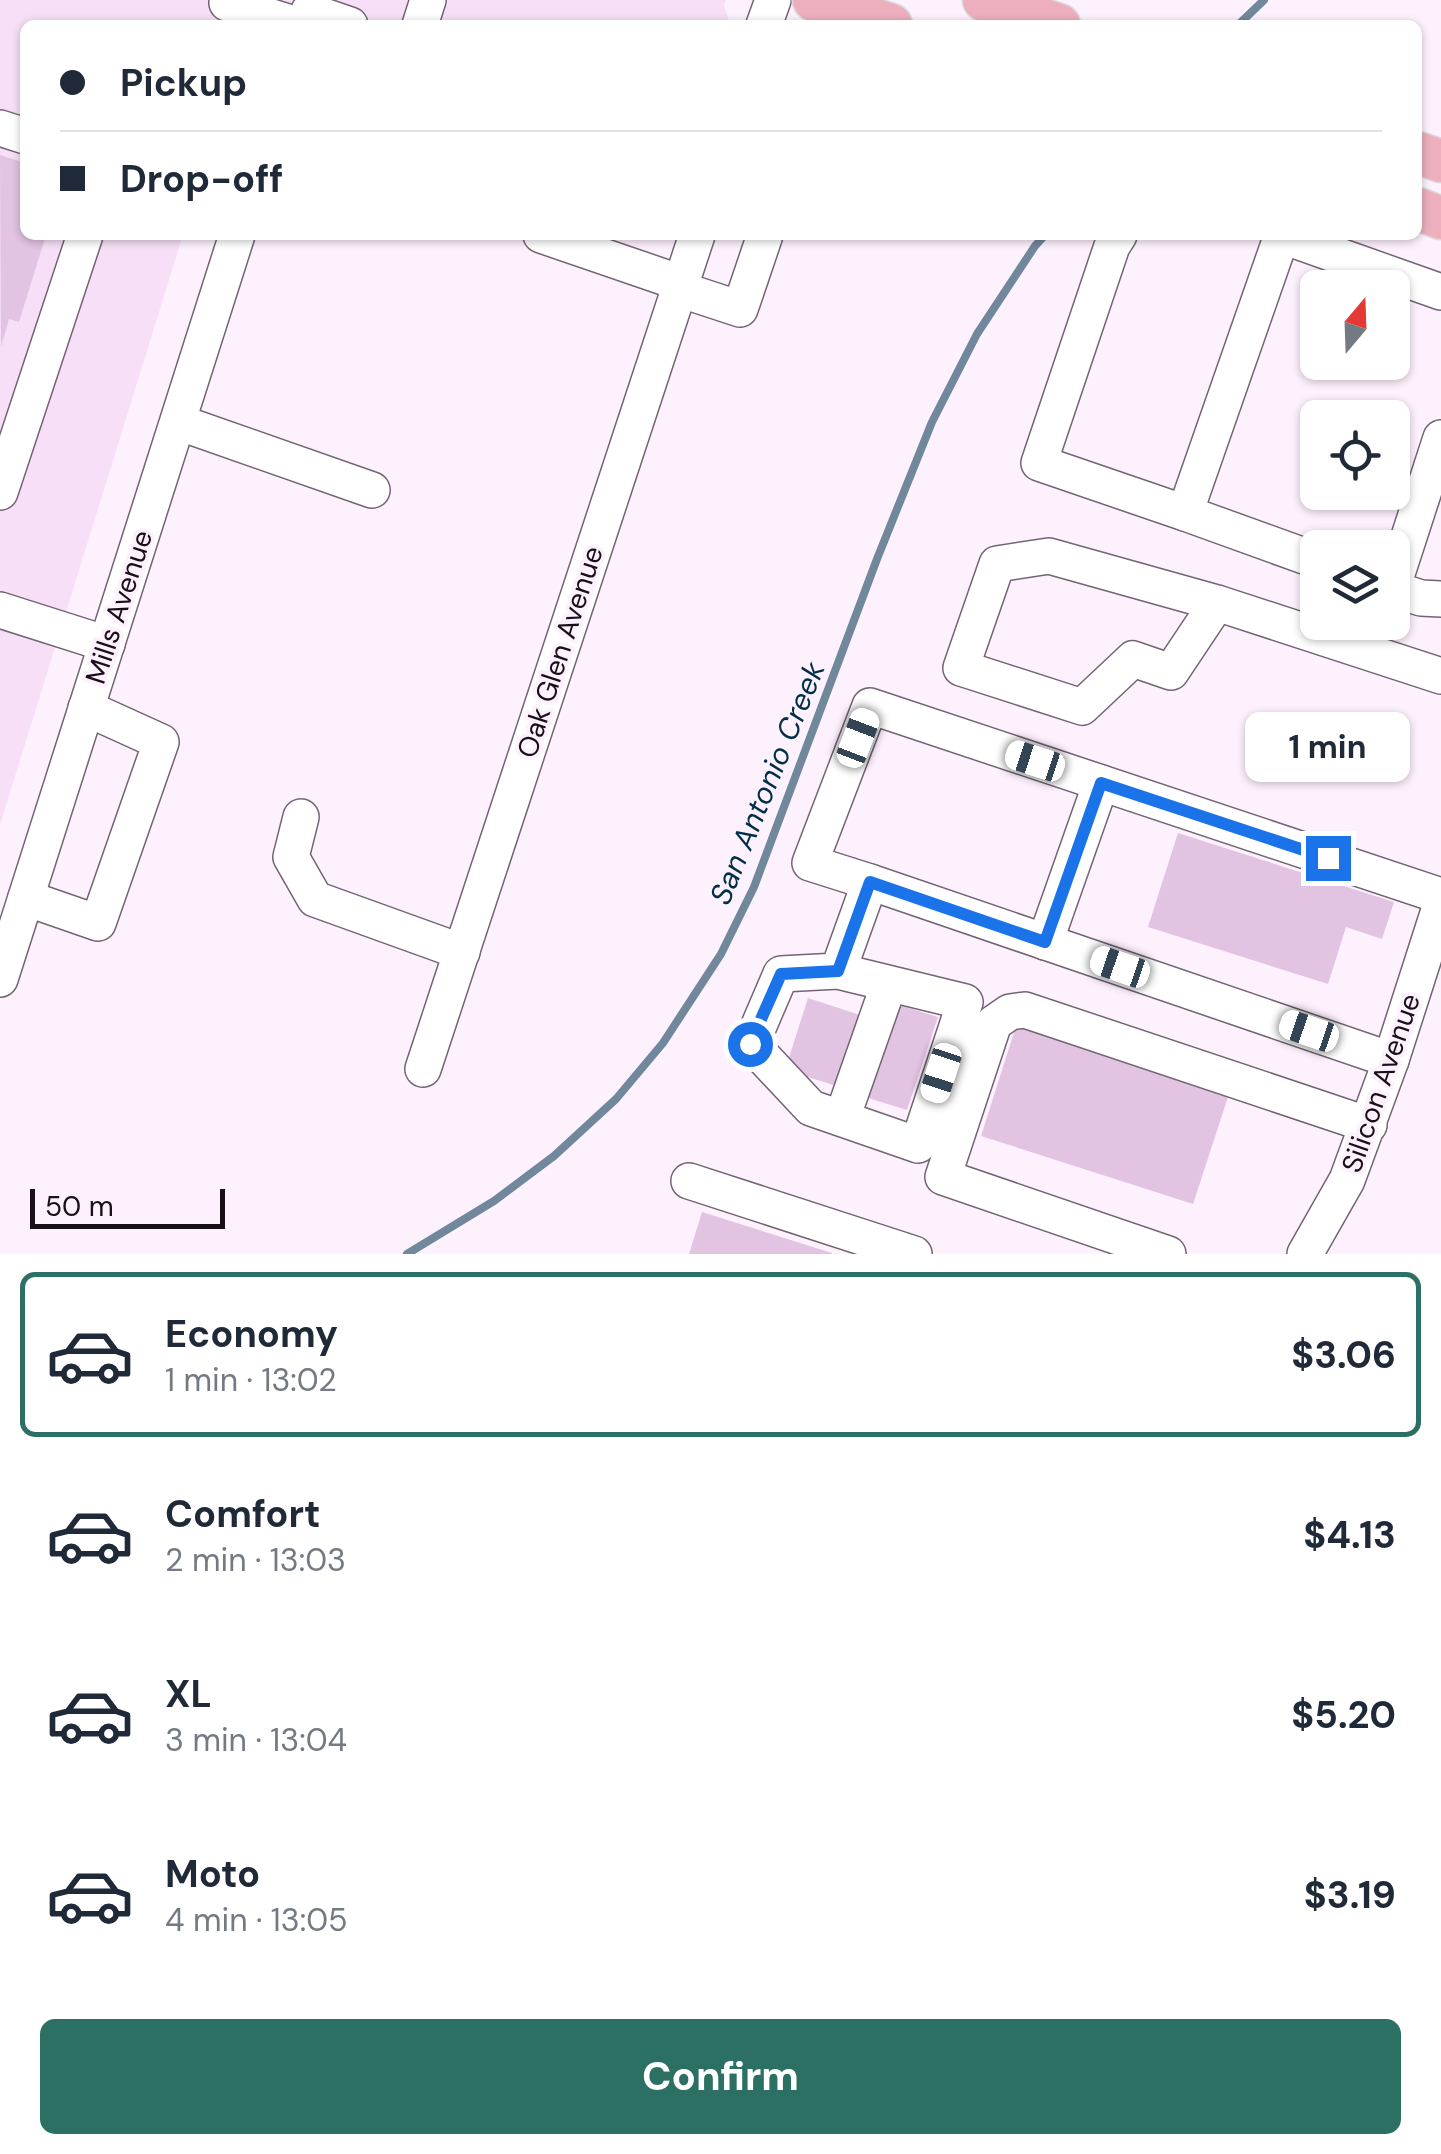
<!DOCTYPE html>
<html lang="en">
<head>
<meta charset="utf-8">
<style>
	:root { --surface:#fff; --page:#f6f6f7; --text:#1f2937; --muted:#747a83; --line:#e0e1e3; --accent:#2c7063 }
	body { margin:0; font-family:"DM Sans",sans-serif; background:var(--page); color:var(--text); height:100vh; display:flex; flex-direction:column; font-size:38px; white-space:nowrap }
	* { box-sizing:border-box; margin:0 }
	p { font-size:32px; color:var(--muted) }
	.icon { flex:none; width:55px; height:55px; fill:none; stroke:currentColor; stroke-width:2; stroke-linecap:round; stroke-linejoin:round }
	.map { position:relative; height:1254px; overflow:hidden }
	.drawer { display:flex; flex-direction:column; background:var(--surface); flex:1 }
	.drawer>* { flex:none }
	.top-card { position:absolute; left:20px; top:20px; width:1402px; height:220px; border-radius:15px; box-shadow:0 2px 8px #0004; display:grid; align-content:center; height:220px; padding:0 40px; background:var(--surface) }
	.needle { width:65px; rotate:19deg }
	.buttons { position:absolute; left:1300px; top:270px; display:grid; gap:20px }
	.buttons a { display:grid; place-items:center; width:110px; height:110px; border-radius:15px; background:var(--surface); box-shadow:0 2px 8px #0004; font-size:50px }
	.scale { position:absolute; left:30px; bottom:25px; width:195px; box-sizing:border-box; padding-left:10px; border:5px solid #171117; border-top:0; font-size:28px; line-height:35px; white-space:nowrap; color:#171117; -webkit-text-stroke:8px #fef1fe; paint-order:stroke }
	.end { position:absolute; width:45px; height:45px; margin:-22px; border:12px solid #1a73e8; background:#fff; box-shadow:0 0 0 5px #fff }
	.from { border-radius:50% }
	.bubble { position:absolute; height:70px; border-radius:15px; background:var(--surface); box-shadow:0 2px 8px #0004; font-size:32px; font-weight:700; line-height:70px; text-align:center }
	.car { position:absolute; width:30px; height:60px; margin:-30px -15px; border-radius:12px; box-shadow:0 0 8px 2px #0007; background:linear-gradient(#fff 24%,#345 0 40%,#fff 0 76%,#345 0 86%,#fff 0) }
	.top-card b { display:flex; align-items:center; gap:35px; height:95px; font-size:38px }
	.top-card b+b { border-top:2px solid var(--line) }
	.top-card i { width:25px; height:25px; background:var(--text) }
	ul { padding:18px 0 0; list-style:none }
	li { display:flex; align-items:center; gap:30px; height:165px; margin:0 20px 15px; padding:0 20px; border:5px solid transparent; border-radius:15px }
	li div { flex:1 }
	li b { display:block; font-size:38px }
	li em { font-style:normal; font-weight:700 }
	li.on { border-color:var(--accent) }
	li>.icon { width:90px; height:90px; stroke-width:1.5 }
	.action { display:flex; gap:20px; margin-top:auto; padding:20px 40px }
	.action a { flex:1; height:115px; border-radius:15px; background:var(--accent); color:#fff; font-size:40px; font-weight:700; line-height:115px; text-align:center }
	.map>svg:first-child { display:block }
</style>
</head>
<body>
<div class="map">
<svg width="1441" height="1254" viewBox="0 0 1441 1254">
	<rect width="100%" height="100%" fill="#fef1fe"/>
	<polygon fill="#f7e0f7" points="0,0 726,0 724,5 730,24 25,25 25,235 183,235 0,825"/>
	<g fill="none" stroke-linecap="round" stroke-linejoin="round">
		<g stroke="#70879c" stroke-width="8">
			<polyline points="1238,25 1264,0"/>
			<polyline points="407,1254 494,1201 554,1156 616,1099 663,1043 721,954 754,887 877,559 932,422 977,334 1035,246 1045,235"/>
		</g>
	</g>
	<g fill="#e2c3e2">
		<polygon points="0,155 25,163 25,235 46,235 19,322 9,319 1,347"/>
		<polygon points="1178,833 1394,902 1382,939 1346,927 1328,984 1148,927"/>
		<polygon points="808,998 863,1016 840,1087 785,1070"/>
		<polygon points="892,1003 938,1017 907,1110 862,1096"/>
		<polygon points="1017,1023 1230,1091 1193,1204 981,1136"/>
		<polygon points="702,1212 832,1253 832,1254 689,1254"/>
	</g>
	<g fill="none" stroke-linecap="round" stroke-linejoin="round">
		<defs>
			<g id="minor">
				<polyline points="227,3 297,25"/>
				<polyline points="309,11 350,25"/>
				<polyline points="420,25 428,0"/>
				<polyline points="764,25 773,0"/>
				<polyline points="0,128 25,136"/>
				<polyline points="541,235 681,283"/>
				<polyline points="1119,235 1112,246 1039,463 1185,513"/>
				<polyline points="1280,235 1441,292"/>
				<polyline points="1282,235 1185,513 1318,561"/>
				<polyline points="679,289 740,309 765,235"/>
				<polyline points="178,422 372,490"/>
				<polyline points="0,492 85,235"/>
				<polyline points="1392,589 1441,438"/>
				<polyline points="1393,589 1421,598 1441,599"/>
				<polyline points="1217,603 1171,672 1133,659 1082,707 961,668 997,564 1049,556 1217,603 1441,676"/>
				<polyline points="0,610 107,644"/>
				<polyline points="301,817 291,857 315,899 462,952"/>
				<polyline points="870,882 810,863 870,706 1441,896"/>
				<polyline points="26,898 98,923 161,742 86,708"/>
				<polyline points="1045,942 1101,783"/>
				<polyline points="838,971 965,1002 918,1145 811,1108 751,1044 781,974 838,971 870,882 1391,1060"/>
				<polyline points="0,979 237,235"/>
				<polyline points="423,1069 697,235"/>
				<polyline points="842,1118 889,984"/>
				<polyline points="689,1181 914,1254"/>
				<polyline points="1168,1254 943,1177 994,1023 1010,1012 1025,1010 1369,1125"/>
				<polyline points="1305,1254 1347,1180 1391,1060 1441,904"/>
			</g>
			<g id="major">
				<polyline points="814,0 891,25"/>
				<polyline points="984,0 1059,25"/>
				<polyline points="1418,153 1441,161"/>
				<polyline points="1418,209 1441,218"/>
			</g>
		</defs>
		<use href="#minor" stroke="#736473" stroke-width="38"/>
		<use href="#major" stroke="#dad9da" stroke-width="45"/>
		<use href="#minor" stroke="#fff" stroke-width="35"/>
		<use href="#major" stroke="#edafbd" stroke-width="42"/>
	</g>
	<g fill="none" stroke-linecap="round" stroke-linejoin="round">
		<polyline stroke="#1a73e8" stroke-width="12" points="750,1044 781,974 838,971 870,882 1045,942 1101,783 1328,858"/>
	</g>
	<g text-anchor="middle" dominant-baseline="central" stroke-width="8" stroke-linejoin="round" paint-order="stroke">
		<g font-size="28" fill="#171117" stroke="#fef1fe">
			<text transform="translate(119 607) rotate(-72)">Mills Avenue</text>
			<text transform="translate(560 652) rotate(-72)">Oak Glen Avenue</text>
			<text transform="translate(1381 1083) rotate(-71)">Silicon Avenue</text>
		</g>
		<g font-size="30" font-style="italic" fill="#002e48" stroke="#fef1fe">
			<text transform="translate(767 783) rotate(-68)">San Antonio Creek</text>
		</g>
	</g>
</svg>
<div class="buttons">
<a><svg class="needle" viewBox="-14 -14 28 28"><path d="M0-13l5 13h-10z" fill="#e53935"/><path d="M0 13l5-13h-10z" fill="#747a83"/></svg></a>
<a><svg class="icon" aria-label="locate" viewBox="0 0 24 24"><circle cx="12" cy="12" r="6"/><path d="M12 2v4M12 18v4M2 12h4M18 12h4"/></svg></a>
<a><svg class="icon" aria-label="layers" viewBox="0 0 24 24"><path d="M12 4l9 5-9 5-9-5zM3 14l9 5 9-5"/></svg></a>
</div>
<div class="scale">50 m</div>
<i class="end from" style="left:750px;top:1044px"></i>
<i class="end" style="left:1328px;top:858px"></i>
<div class="bubble" style="left:1245px;top:712px;width:165px">1 min</div>
<i class="car" style="left:858px;top:738px;rotate:21deg"></i>
<i class="car" style="left:1035px;top:761px;rotate:288deg"></i>
<i class="car" style="left:1120px;top:967px;rotate:289deg"></i>
<i class="car" style="left:1309px;top:1031px;rotate:289deg"></i>
<i class="car" style="left:941px;top:1073px;rotate:198deg"></i>
<div class="top-card">
<b><i class="from"></i>Pickup</b>
<b><i></i>Drop-off</b>
</div>
</div>
<section class="drawer">
<ul>
<li class="on"><svg class="icon" aria-label="car" viewBox="0 0 24 24"><path d="M5 17H2v-5l4-1 3-4h7l3 4 3 1v5h-3M9 17h6M6 11h13"/><circle cx="7" cy="17" r="2"/><circle cx="17" cy="17" r="2"/></svg><div><b>Economy</b><p>1 min · 13:02</p></div><em>$3.06</em></li>
<li><svg class="icon" aria-label="car" viewBox="0 0 24 24"><path d="M5 17H2v-5l4-1 3-4h7l3 4 3 1v5h-3M9 17h6M6 11h13"/><circle cx="7" cy="17" r="2"/><circle cx="17" cy="17" r="2"/></svg><div><b>Comfort</b><p>2 min · 13:03</p></div><em>$4.13</em></li>
<li><svg class="icon" aria-label="car" viewBox="0 0 24 24"><path d="M5 17H2v-5l4-1 3-4h7l3 4 3 1v5h-3M9 17h6M6 11h13"/><circle cx="7" cy="17" r="2"/><circle cx="17" cy="17" r="2"/></svg><div><b>XL</b><p>3 min · 13:04</p></div><em>$5.20</em></li>
<li><svg class="icon" aria-label="car" viewBox="0 0 24 24"><path d="M5 17H2v-5l4-1 3-4h7l3 4 3 1v5h-3M9 17h6M6 11h13"/><circle cx="7" cy="17" r="2"/><circle cx="17" cy="17" r="2"/></svg><div><b>Moto</b><p>4 min · 13:05</p></div><em>$3.19</em></li>
</ul>
<div class="action"><a>Confirm</a></div>
</section>
</body>
</html>
